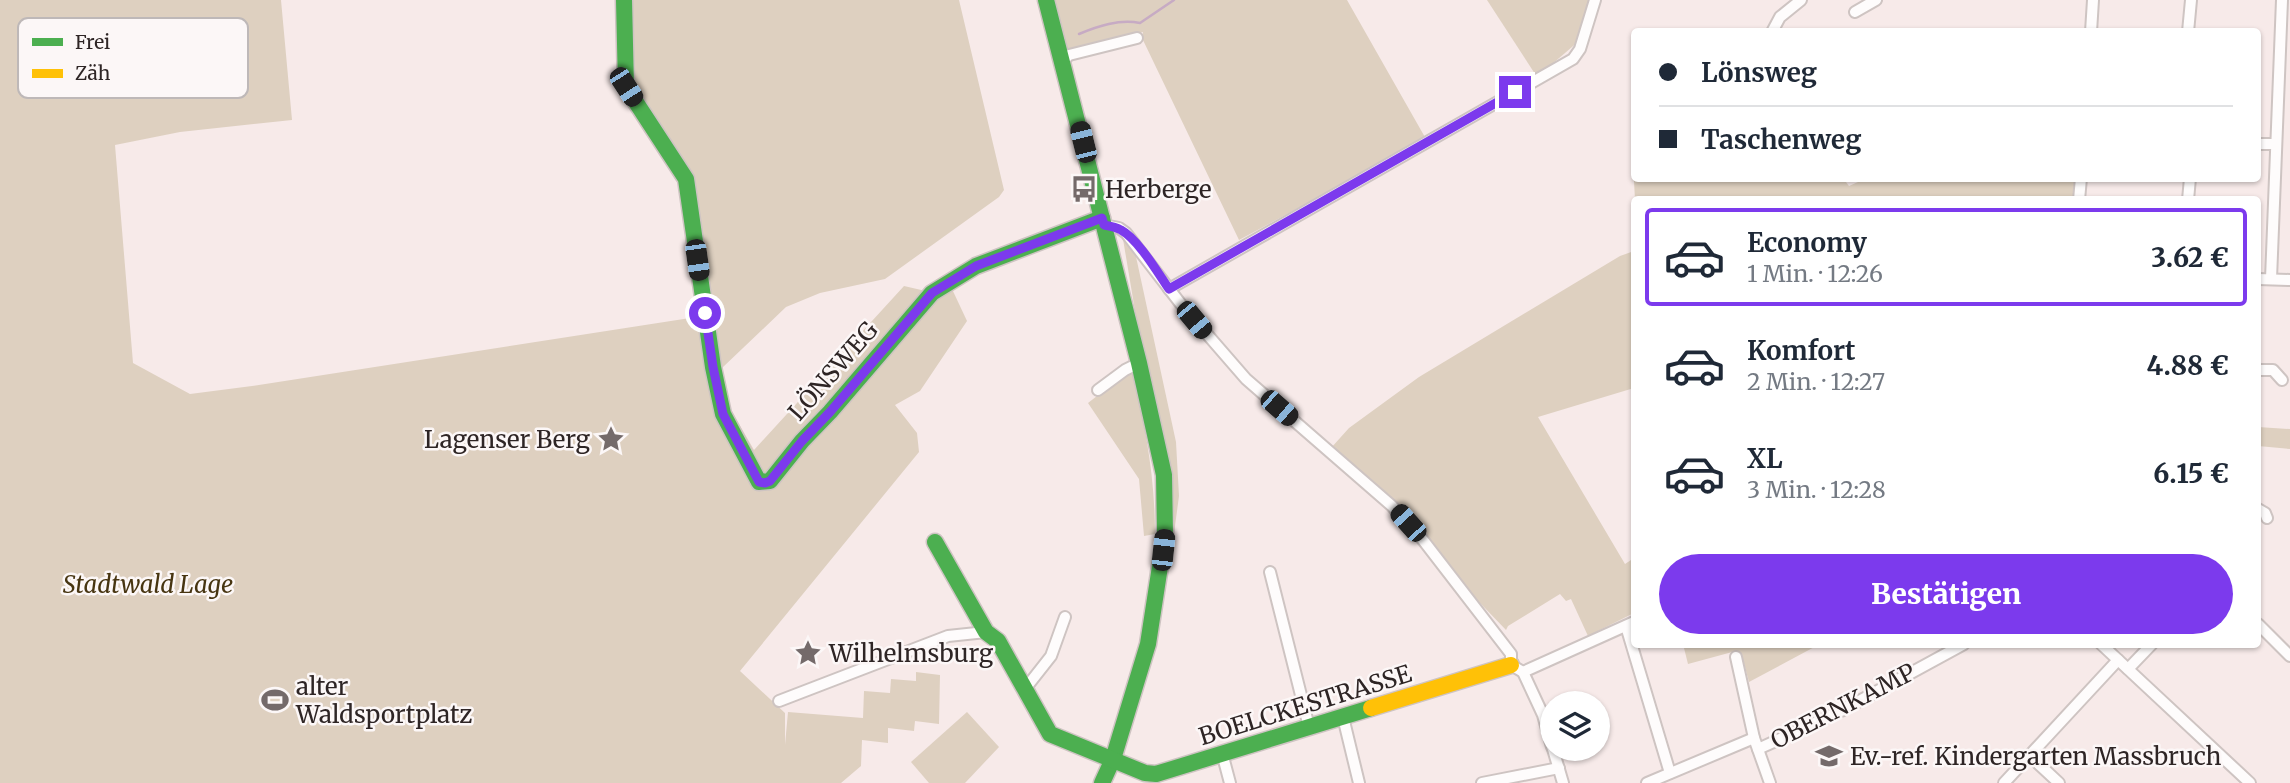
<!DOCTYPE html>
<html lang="de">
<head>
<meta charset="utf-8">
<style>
	:root { --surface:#fff; --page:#f2f2f3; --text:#1f2937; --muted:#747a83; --line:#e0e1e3; --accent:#7c3aed }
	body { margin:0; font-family:Merriweather,serif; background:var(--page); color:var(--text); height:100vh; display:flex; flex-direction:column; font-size:26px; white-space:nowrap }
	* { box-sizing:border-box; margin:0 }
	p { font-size:23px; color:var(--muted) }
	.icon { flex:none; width:38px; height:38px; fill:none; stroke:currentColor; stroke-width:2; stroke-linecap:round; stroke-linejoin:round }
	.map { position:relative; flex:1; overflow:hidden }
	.sheet { position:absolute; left:1631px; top:196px; width:630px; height:452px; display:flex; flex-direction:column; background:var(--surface); border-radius:7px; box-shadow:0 2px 5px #0004 }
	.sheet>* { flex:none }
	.banner { position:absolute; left:1631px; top:28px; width:630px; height:154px; border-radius:7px; box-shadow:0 2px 5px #0004; display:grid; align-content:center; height:154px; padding:0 28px; background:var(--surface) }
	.controls { position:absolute; left:1540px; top:691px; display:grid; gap:14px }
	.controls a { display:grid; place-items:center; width:70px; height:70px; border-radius:50%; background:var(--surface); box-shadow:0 2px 5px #0004; font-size:35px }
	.end { position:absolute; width:32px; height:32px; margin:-16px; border:9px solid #7c3aed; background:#fff; box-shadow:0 0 0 4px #fff }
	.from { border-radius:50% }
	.car { position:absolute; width:21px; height:42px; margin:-21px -10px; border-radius:9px; box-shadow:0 0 5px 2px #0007; background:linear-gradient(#222 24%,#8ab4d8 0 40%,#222 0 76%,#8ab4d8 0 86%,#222 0) }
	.banner b { display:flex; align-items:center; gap:24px; height:66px; font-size:26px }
	.banner b+b { border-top:2px solid var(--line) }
	.banner i { width:18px; height:18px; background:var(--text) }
	ul { padding:12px 0 0; list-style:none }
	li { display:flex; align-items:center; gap:21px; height:98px; margin:0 14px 10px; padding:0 14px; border:4px solid transparent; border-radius:7px }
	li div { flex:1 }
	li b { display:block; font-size:26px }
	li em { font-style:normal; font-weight:800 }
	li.selected { border-color:var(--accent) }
	li>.icon { width:63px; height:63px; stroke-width:1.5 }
	.action { display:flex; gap:14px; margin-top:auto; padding:14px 28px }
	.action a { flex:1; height:80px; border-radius:42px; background:var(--accent); color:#fff; font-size:28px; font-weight:800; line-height:80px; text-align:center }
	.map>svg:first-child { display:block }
</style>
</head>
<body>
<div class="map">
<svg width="2290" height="783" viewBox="0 0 2290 783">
	<rect width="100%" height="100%" fill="#f7eae9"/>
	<g fill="#ded0c0">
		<polygon points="0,0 281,0 292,120 180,132 115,145 133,363 190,394 252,386 703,316 711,367 722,368 691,175 631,84 630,0 959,0 1004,190 999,197 885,279 820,293 786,307 722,368 731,410 754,450 904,286 930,292 952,289 967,321 920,391 895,405 917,433 919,452 740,671 785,713 785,745 788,712 863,718 864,691 890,693 891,679 916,681 916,672 940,675 939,724 915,721 914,731 888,728 888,743 862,740 861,766 841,783 0,783"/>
		<polygon points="1053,0 1347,0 1426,139 1239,240 1142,38 1143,32 1068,55"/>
		<polygon points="1487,0 1589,0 1579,41 1537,77"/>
		<polygon points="1634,161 1634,178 1843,178 1849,186 1867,178 2076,179 2074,200 1635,200 1633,162"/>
		<polygon points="1123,239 1135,252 1176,442 1179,496 1169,571 1167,572 1170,520"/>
		<polygon points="1634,251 1634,388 1538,417 1625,564 1634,558 1634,613 1588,636 1571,599 1566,601 1560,594 1508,626 1506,630 1331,448 1349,428 1419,377 1620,256"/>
		<path d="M1132,369C1145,426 1155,475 1155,534L1144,536L1139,479L1088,403Z"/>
		<polygon points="2258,427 2290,429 2290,449 2258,446"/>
		<polygon points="1683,644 1820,644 1749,682 1742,656 1736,651 1688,664"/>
		<polygon points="967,712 999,747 965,783 929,783 911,762"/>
	</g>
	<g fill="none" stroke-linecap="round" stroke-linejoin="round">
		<path stroke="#c7abc4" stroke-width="2.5" d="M1079,34C1098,26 1119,19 1140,23L1174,0"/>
		<defs>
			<g id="street">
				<polyline points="1855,12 1876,0"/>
				<polyline points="1772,32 1780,17 1801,0"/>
				<polyline points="2091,32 2093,0"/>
				<polyline points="2188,32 2191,0"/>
				<polyline points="1062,62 1069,55 1137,38"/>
				<polyline points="2258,144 2276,144"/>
				<polyline points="2079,200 2081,178"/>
				<polyline points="2188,200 2190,178"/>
				<polyline points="1104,225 1119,228 1126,233 1180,303 1246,379 1392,506 1423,540 1511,654 1511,665 1523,672 1543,715 1552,747"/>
				<polyline points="2258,279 2290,280"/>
				<polyline points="2271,279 2282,0"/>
				<polyline points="1169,289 1573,59 1580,49 1595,0"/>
				<polyline points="2258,370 2273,370 2282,380"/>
				<polyline points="1098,390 1125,370 1139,363"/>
				<polyline points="2258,509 2265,513 2267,518"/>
				<polyline points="1270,572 1309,727"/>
				<polyline points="2258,624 2290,656"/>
				<polyline points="1626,626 1670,773"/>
				<polyline points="2101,644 2250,783"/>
				<polyline points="1736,657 1754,738 1770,783"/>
				<polyline points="2128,669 2152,644"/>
				<polyline points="1523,672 1634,622"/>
				<polyline points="1025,689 1051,656 1065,617"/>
				<polyline points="779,701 948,636 986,632"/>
				<polyline points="1343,717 1359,783"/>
				<polyline points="1553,749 1563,783"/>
				<polyline points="1758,749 1841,711 1964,644"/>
				<polyline points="1222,753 1230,783"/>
				<polyline points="2029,755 2059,783"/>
				<polyline points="1482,783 1559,768"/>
				<polyline points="1647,783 1754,738"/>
				<polyline points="2004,783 2118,660"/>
			</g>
			<g id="fast">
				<polyline points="624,0 626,87 686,179 713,367 723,414 759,482 770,481 802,441 830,412 932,293 976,266 1102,218"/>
				<polyline points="1046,0 1139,363 1164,475 1165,534 1148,644 1113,759 1102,783"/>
				<polyline points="935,542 986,632 998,641 1050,734 1145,773 1156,774 1371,708"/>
			</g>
			<polyline id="slow" points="1371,708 1511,665"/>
		</defs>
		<use href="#street" stroke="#cec4c2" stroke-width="14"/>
		<use href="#fast" stroke="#cec4c2" stroke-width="19"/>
		<use href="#slow" stroke="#cec4c2" stroke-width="19"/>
		<use href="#street" stroke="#fefcfc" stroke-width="10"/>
		<use href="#fast" stroke="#4caf50" stroke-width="16"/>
		<use href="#slow" stroke="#ffc107" stroke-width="16"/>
	</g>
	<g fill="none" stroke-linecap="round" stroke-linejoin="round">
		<path stroke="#7c3aed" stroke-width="9" d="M705,313L713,367L723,414L759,482L765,483L770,481L802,441L830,412L932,293L976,266L1102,218L1104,225C1110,226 1116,227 1121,230C1138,239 1158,273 1169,289L1515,92"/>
	</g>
	<defs>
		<symbol id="bus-bare" viewBox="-9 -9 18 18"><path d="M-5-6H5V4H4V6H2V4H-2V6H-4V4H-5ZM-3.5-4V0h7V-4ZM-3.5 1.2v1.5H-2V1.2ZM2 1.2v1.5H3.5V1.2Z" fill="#746a6a" stroke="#fcf7f7" stroke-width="2.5" paint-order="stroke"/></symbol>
		<symbol id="sight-bare" viewBox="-9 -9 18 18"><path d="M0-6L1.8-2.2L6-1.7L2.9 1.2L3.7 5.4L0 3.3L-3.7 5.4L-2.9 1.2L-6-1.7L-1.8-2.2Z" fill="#746a6a" stroke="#fcf7f7" stroke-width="2.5" paint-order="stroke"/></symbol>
		<symbol id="stadium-bare" viewBox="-9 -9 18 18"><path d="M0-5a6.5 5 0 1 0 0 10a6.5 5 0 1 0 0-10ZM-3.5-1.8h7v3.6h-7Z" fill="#746a6a" stroke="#fcf7f7" stroke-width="2.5" paint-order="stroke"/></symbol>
		<symbol id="school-bare" viewBox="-9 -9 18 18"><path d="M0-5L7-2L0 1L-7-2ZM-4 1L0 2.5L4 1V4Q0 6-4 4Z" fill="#746a6a" stroke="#fcf7f7" stroke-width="2.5" paint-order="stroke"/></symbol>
	</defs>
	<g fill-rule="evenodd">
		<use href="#bus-bare" x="1065" y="170" width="38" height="38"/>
		<use href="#sight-bare" x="592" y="420" width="38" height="38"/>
		<use href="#sight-bare" x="789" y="634" width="38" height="38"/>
		<use href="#stadium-bare" x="256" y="681" width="38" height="38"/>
		<use href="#school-bare" x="1810" y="737" width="38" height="38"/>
	</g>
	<g text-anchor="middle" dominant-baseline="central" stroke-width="5" stroke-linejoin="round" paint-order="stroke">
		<g font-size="24" fill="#2e2525" stroke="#fcf7f7" text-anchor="start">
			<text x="1105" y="189">Herberge</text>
			<text x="590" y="439" text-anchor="end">Lagenser Berg</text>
			<text x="829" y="653">Wilhelmsburg</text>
			<text x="296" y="686">alter<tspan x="296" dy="28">Waldsportplatz</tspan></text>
			<text x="1850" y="756">Ev.-ref. Kindergarten Massbruch</text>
		</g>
		<g font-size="24" fill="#2e2525" stroke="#fcf7f7">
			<text transform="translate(833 371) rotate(-49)">LÖNSWEG</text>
			<text transform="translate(1305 705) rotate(-17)">BOELCKESTRASSE</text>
			<text transform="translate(1843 706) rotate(-27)">OBERNKAMP</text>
		</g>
		<g font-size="24" font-style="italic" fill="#473511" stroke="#fcf7f7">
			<text x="148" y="584">Stadtwald Lage</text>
		</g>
	</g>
	<rect x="18" y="18" width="230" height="80" rx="10" fill="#fcf7f7" stroke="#beb8b8" stroke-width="2"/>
	<rect x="32" y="38" width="31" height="8" fill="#4caf50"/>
	<rect x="32" y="69" width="31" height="9" fill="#ffc107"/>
	<g font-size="19" fill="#2e2525">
		<text x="75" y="49">Frei</text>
		<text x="75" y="80">Zäh</text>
	</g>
</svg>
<div class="controls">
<a><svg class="icon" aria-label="layers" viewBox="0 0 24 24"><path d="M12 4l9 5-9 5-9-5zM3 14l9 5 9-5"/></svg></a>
</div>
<i class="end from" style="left:705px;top:313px"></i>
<i class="end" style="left:1515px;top:92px"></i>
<i class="car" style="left:626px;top:87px;rotate:147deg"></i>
<i class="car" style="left:1083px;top:142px;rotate:346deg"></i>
<i class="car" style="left:697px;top:260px;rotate:172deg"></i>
<i class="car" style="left:1194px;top:320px;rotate:140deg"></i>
<i class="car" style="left:1279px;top:408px;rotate:131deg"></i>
<i class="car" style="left:1408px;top:523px;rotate:318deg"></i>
<i class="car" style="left:1163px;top:550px;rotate:6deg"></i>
<div class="banner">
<b><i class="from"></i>Lönsweg</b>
<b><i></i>Taschenweg</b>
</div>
<section class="sheet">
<ul>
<li class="selected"><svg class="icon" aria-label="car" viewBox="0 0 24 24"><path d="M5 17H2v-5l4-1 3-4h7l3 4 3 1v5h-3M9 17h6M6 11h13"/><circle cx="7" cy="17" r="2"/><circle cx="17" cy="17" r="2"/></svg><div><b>Economy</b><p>1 Min. · 12:26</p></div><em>3.62 €</em></li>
<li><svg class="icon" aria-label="car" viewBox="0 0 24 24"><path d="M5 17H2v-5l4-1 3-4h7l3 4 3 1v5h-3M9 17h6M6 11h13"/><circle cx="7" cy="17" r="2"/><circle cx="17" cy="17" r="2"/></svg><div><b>Komfort</b><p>2 Min. · 12:27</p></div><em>4.88 €</em></li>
<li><svg class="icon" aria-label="car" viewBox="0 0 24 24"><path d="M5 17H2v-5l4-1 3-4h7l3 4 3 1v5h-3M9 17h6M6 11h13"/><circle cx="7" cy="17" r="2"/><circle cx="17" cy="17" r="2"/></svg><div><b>XL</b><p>3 Min. · 12:28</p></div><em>6.15 €</em></li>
</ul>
<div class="action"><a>Bestätigen</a></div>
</section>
</div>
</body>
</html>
